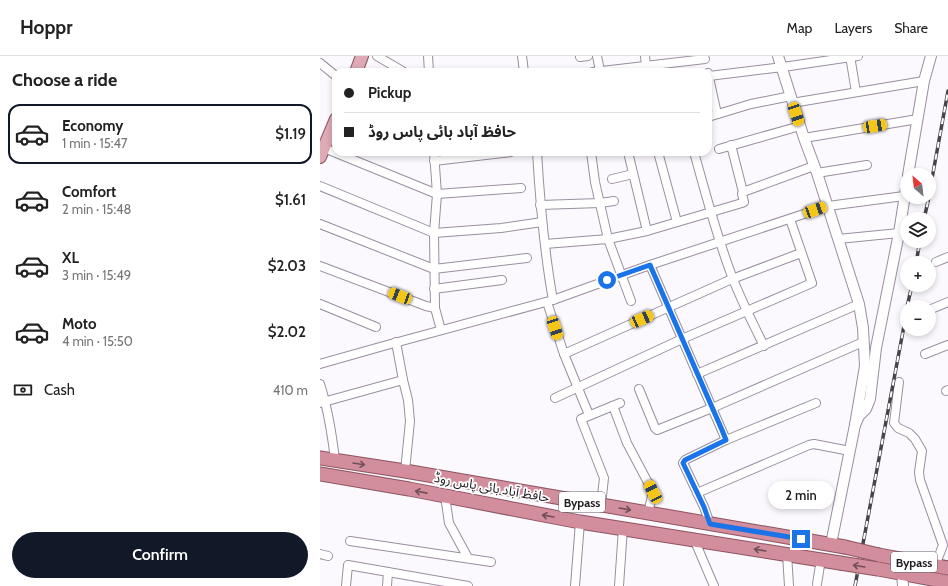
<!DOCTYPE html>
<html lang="en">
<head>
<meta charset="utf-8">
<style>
	:root { --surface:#fff; --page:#f6f6f6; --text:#222; --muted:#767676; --line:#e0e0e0; --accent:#111827 }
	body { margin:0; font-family:Cabin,"Noto Sans Arabic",sans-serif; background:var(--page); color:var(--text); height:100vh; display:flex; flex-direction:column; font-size:15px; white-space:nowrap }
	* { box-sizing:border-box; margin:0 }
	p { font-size:13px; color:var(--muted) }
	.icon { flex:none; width:22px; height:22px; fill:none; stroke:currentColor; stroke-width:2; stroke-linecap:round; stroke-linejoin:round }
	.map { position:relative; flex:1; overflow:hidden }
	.details { display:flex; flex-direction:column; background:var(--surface); width:320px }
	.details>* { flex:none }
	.top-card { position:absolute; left:12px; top:12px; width:380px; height:88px; border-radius:12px; box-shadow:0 2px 6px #0003; display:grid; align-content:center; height:88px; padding:0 12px; background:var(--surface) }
	.needle { width:26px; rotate:332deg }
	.tools { position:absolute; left:580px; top:112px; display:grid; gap:8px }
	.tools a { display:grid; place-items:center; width:36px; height:36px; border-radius:50%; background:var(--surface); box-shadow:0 2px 6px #0003; font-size:20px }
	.end { position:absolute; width:18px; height:18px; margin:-9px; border:5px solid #1a73e8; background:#fff; box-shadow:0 0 0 2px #fff }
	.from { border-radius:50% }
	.bubble { position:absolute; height:28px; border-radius:14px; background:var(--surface); box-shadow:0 2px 6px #0003; font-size:13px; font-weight:600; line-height:28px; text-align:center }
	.car { position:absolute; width:12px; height:24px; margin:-12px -6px; border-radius:5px; box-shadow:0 0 3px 1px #0007; background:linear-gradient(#f5c518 24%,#345 0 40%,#f5c518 0 76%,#345 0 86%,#f5c518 0) }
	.top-card b { display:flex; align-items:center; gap:14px; height:38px; font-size:15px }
	.top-card b+b { border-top:1px solid var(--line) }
	.top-card i { width:10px; height:10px; background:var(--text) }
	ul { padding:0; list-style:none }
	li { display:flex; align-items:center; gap:12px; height:60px; margin:0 8px 6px; padding:0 4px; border:2px solid transparent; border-radius:12px }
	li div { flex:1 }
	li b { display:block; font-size:15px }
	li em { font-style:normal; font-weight:600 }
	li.active { border-color:var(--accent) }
	li>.icon { width:36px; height:36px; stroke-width:1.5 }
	h2 { padding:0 12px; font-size:18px; line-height:48px }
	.pay { display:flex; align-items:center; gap:10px; height:44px; padding:0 12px; font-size:15px }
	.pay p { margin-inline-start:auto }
	.cta { display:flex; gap:8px; margin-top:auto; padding:8px 12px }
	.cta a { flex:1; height:46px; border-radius:24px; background:var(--accent); color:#fff; font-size:16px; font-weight:600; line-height:46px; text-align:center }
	header { display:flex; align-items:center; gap:24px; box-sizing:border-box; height:56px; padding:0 20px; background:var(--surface); border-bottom:1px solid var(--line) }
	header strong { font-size:19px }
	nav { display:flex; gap:22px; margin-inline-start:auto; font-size:14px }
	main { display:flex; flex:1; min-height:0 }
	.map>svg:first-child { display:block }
</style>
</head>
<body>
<header>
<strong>Hoppr</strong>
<nav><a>Map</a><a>Layers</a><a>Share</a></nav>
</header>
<main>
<section class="details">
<h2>Choose a ride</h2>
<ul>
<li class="active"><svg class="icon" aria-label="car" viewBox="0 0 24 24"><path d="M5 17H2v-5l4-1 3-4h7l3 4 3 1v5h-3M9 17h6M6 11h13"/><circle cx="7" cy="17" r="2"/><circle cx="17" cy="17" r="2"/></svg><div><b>Economy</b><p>1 min · 15:47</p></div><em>$1.19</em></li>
<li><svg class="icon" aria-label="car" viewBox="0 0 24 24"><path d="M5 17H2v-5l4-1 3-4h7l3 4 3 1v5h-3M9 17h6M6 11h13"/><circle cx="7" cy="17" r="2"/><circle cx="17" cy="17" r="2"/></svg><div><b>Comfort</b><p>2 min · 15:48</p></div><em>$1.61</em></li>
<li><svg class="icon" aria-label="car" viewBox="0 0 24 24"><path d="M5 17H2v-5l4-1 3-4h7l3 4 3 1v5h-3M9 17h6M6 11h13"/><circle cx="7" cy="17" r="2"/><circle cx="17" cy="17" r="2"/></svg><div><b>XL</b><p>3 min · 15:49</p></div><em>$2.03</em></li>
<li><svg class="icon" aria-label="car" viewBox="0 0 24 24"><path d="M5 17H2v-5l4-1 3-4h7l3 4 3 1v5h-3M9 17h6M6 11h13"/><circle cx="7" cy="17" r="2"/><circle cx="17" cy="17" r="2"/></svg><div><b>Moto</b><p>4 min · 15:50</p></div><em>$2.02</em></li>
</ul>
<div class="pay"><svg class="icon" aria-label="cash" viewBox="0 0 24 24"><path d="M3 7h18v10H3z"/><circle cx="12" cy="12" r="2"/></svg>Cash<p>410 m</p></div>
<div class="cta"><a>Confirm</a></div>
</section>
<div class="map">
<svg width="628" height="530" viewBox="0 0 628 530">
	<rect width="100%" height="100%" fill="#fbf9fd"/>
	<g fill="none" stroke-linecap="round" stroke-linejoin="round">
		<defs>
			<g id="minor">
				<polyline points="57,0 84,16"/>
				<polyline points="108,0 109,16"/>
				<polyline points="202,0 204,16"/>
				<polyline points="277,0 280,15"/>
				<polyline points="325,0 326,10"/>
				<polyline points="530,0 536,36"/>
				<polyline points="260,1 268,0"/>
				<polyline points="0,7 16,20"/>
				<polyline points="273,16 385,3"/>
				<polyline points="388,17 397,58"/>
				<polyline points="389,20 463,11 538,0"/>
				<polyline points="472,47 604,25"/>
				<polyline points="388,61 431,48 471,40"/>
				<polyline points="484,82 598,63"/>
				<polyline points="411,89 423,136"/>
				<polyline points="4,92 117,138 201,132"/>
				<polyline points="399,93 480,70"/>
				<polyline points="114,96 117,138 114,177 115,252 121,274"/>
				<path d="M217,96C220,146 224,195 233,244"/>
				<polyline points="271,96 275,126 288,183 311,245"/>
				<polyline points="308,96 327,175"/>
				<polyline points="338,96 357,166"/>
				<path d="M374,96C386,139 397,182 413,223C422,246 433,268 444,290"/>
				<polyline points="114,105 191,96"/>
				<polyline points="497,117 547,109"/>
				<polyline points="292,123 313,118"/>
				<polyline points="0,130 114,177 181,172 222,166"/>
				<polyline points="220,149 280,147 294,145"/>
				<polyline points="0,168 114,213 207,202"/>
				<polyline points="518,183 579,177"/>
				<polyline points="225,188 288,183 327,175 422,147 424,146 422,138 423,136 494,110"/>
				<polyline points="616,206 628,201"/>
				<polyline points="330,209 406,384"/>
				<polyline points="0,210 106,250 115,252"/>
				<polyline points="114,233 182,224"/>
				<polyline points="227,246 244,298 269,359"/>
				<polyline points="0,248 56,271"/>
				<polyline points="609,254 628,246"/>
				<polyline points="244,298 412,223 481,197"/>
				<polyline points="605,298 628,289"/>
				<polyline points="0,308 67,289 233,244 330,209 508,150 584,140"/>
				<polyline points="377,318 539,248"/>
				<polyline points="83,324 88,344 90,365 85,415"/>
				<polyline points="579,326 574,367 578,372 589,377 595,383 602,395 599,416 600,424 623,489 615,510"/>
				<path d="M0,328C8,353 12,378 15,404"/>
				<polyline points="319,333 335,372 337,374 392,352 543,286"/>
				<polyline points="626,335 628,334"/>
				<polyline points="235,342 362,283 492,227 470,163"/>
				<polyline points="0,347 83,324 76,286"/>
				<polyline points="293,350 307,387 333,436 328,457"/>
				<polyline points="377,437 489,389 494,388 530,395"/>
				<polyline points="125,440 129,467 148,502"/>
				<polyline points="281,449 284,422 261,363 300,347"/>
				<polyline points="390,468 384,451 364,409 363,407 365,404 406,384 496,347"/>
				<polyline points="374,483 394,530"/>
				<polyline points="30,485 171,506"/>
				<polyline points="0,498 8,500"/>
				<polyline points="467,498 469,530"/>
				<polyline points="497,528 501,503"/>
				<polyline points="26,530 28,509 148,530"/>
				<polyline points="67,530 68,516"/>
				<polyline points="255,530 260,466"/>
				<polyline points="299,530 303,472"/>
			</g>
			<g id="tertiary">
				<polyline points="458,0 484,82 497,117 539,248 543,272 545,310 535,369"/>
				<polyline points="588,119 604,25 611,0"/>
				<polyline points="511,488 535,369 539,360 546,353 550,343 556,292 579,177 587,126"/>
				<polyline points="581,503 583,530"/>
			</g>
			<g id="primary">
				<polyline points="36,16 42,0"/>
				<polyline points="0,101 16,63"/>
			</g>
			<g id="trunk">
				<polyline points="0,402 85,415 525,491"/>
				<polyline points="0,418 89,433 260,466 520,507"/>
				<polyline points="559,499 628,512"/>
				<polyline points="558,513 628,526"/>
			</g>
		</defs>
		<use href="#minor" stroke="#9a8ea0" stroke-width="10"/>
		<use href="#tertiary" stroke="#9a8ea0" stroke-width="12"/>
		<use href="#primary" stroke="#8c5361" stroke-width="14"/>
		<use href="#trunk" stroke="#8c5361" stroke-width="15"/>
		<use href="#minor" stroke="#fff" stroke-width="8"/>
		<use href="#tertiary" stroke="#fff" stroke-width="10"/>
		<use href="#primary" stroke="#ddaab5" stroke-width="12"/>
		<use href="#trunk" stroke="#d28e9c" stroke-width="13"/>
		<defs>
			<g id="rail">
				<polyline points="609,139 628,35"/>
				<polyline points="604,163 609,141"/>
				<polyline points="596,207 600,185"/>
				<polyline points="587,251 592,229"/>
				<polyline points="535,530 587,254"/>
			</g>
		</defs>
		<use href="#rail" stroke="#48444a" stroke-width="3.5"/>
		<use href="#rail" stroke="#fff" stroke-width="2" stroke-dasharray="6" stroke-linecap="butt"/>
		<defs>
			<g id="trunk-bridge">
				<polyline points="525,491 559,499"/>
				<polyline points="520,507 558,513"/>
			</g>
		</defs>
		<use href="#trunk-bridge" stroke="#8c5361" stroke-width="15" stroke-linecap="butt"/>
		<use href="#trunk-bridge" stroke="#d28e9c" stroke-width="13"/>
	</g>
	<defs><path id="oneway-shaft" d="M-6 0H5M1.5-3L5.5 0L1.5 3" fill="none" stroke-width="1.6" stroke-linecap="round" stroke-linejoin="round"/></defs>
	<g stroke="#704f58">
		<use href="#oneway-shaft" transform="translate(39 408) rotate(9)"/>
		<use href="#oneway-shaft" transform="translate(101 436) rotate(-169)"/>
		<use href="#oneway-shaft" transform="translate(305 453) rotate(10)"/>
		<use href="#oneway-shaft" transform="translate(228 460) rotate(-170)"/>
		<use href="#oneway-shaft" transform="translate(440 494) rotate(-171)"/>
		<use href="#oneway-shaft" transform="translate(539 510) rotate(-171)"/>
	</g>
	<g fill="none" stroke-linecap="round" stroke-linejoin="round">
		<polyline stroke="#1a73e8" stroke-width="5" points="287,224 330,209 402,374 406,384 365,404 363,407 384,451 390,468 481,483"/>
	</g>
	<g text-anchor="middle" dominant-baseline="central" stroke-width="3.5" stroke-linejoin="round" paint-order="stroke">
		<g fill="#fff" stroke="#625f64" stroke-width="1">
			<rect x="239" y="436" width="46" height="20" rx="3"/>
			<rect x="571" y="496" width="46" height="20" rx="3"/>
		</g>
		<g font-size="12" font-weight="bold" fill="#1f1b21">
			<text x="262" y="446">Bypass</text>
			<text x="594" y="506">Bypass</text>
		</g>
		<g font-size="13" fill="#1f1b21" stroke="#fff">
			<text transform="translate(172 431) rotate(10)">حافظ آباد بائی پاس روڈ</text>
		</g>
	</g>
</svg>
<div class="tools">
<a><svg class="needle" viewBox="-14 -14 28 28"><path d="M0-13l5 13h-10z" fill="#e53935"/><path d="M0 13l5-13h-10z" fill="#767676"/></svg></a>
<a><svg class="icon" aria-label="layers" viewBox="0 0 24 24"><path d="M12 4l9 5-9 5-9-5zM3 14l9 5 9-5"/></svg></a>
<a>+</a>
<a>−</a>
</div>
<i class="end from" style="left:287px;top:224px"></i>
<i class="end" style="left:481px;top:483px"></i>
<div class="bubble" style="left:448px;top:425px;width:66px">2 min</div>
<i class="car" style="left:476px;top:58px;rotate:162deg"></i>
<i class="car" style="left:555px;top:70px;rotate:81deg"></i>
<i class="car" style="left:495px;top:154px;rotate:70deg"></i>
<i class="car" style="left:80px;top:240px;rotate:291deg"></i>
<i class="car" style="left:322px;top:263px;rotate:66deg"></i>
<i class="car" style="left:235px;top:272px;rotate:162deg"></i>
<i class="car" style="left:333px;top:436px;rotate:333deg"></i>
<div class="top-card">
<b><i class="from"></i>Pickup</b>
<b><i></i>حافظ آباد بائی پاس روڈ</b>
</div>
</div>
</main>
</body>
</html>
